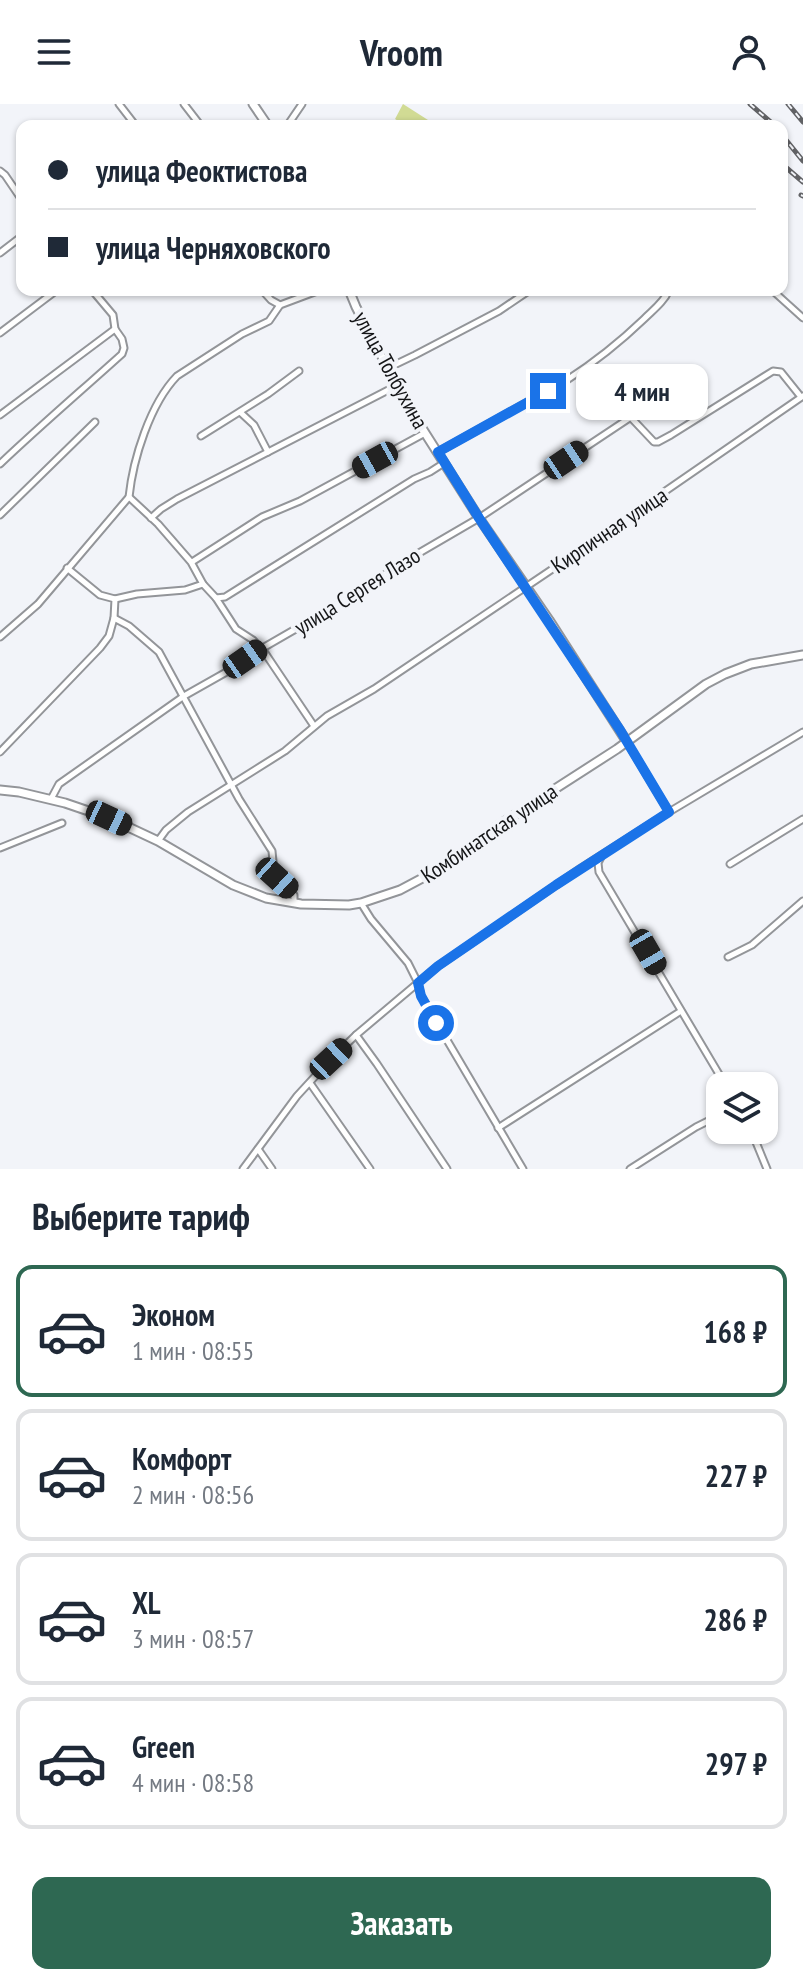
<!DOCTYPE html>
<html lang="ru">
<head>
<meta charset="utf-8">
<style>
	:root { --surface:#fff; --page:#f6f6f7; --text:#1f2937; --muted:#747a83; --line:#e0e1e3; --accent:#2e6852 }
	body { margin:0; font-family:"PT Sans Narrow",sans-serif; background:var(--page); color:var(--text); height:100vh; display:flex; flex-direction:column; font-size:30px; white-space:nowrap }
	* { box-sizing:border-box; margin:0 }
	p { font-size:26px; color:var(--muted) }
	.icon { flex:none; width:44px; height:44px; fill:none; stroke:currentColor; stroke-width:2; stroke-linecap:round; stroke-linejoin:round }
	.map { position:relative; height:1065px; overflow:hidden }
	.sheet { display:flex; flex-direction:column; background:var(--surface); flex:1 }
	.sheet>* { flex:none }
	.guide { position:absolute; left:16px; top:16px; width:772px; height:176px; border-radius:16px; box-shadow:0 2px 6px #0004; display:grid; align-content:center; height:176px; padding:0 32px; background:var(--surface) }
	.fabs { position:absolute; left:706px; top:968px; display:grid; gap:16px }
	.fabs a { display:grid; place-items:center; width:72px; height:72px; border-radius:16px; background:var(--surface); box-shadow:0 2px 6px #0004; font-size:40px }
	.end { position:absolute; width:36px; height:36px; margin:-18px; border:10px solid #1a73e8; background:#fff; box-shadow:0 0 0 4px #fff }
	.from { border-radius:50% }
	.bubble { position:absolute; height:56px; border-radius:16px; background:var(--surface); box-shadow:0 2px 6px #0004; font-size:26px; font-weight:600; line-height:56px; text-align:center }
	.car { position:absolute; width:24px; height:48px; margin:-24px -12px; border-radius:10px; box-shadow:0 0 6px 2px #0007; background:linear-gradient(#222 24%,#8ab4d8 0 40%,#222 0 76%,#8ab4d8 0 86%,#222 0) }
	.guide b { display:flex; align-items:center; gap:28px; height:76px; font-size:30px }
	.guide b+b { border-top:2px solid var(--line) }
	.guide i { width:20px; height:20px; background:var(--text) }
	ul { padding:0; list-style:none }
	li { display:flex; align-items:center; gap:24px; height:132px; margin:0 16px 12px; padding:0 16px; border:4px solid var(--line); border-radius:16px }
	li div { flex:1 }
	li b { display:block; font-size:30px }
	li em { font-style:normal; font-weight:600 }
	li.selected { border-color:var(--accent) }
	li>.icon { width:72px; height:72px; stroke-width:1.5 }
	h2 { padding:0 32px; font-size:36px; line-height:96px }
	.primary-button { display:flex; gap:16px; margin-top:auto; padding:16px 32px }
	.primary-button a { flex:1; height:92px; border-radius:16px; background:var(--accent); color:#fff; font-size:32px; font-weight:600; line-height:92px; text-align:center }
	header { display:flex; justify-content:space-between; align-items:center; height:104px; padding:0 32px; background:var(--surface); font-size:36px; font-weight:600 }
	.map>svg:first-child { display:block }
</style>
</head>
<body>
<header><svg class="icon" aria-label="menu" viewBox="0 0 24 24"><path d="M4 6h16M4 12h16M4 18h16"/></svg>Vroom<svg class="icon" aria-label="person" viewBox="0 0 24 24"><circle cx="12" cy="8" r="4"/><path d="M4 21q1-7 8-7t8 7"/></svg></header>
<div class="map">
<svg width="803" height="1065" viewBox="0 0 803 1065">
	<rect width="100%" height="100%" fill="#f2f4f9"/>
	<polygon fill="#d1db94" points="403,0 428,16 424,22 407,22 395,15"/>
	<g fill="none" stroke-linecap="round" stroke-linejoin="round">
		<defs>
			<g id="street">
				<polyline points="119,0 136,22"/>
				<polyline points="184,0 201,22"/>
				<polyline points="287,22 302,0"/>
				<polyline points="0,67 5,71 22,96"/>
				<polyline points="0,149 22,132"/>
				<polyline points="262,186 271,196 280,201"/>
				<polyline points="772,186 803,214"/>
				<polyline points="0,229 57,186"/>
				<polyline points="587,263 603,284 654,338 658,338 671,331 773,267 781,268 801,293"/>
				<polyline points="388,264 415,251 499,207 530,186"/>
				<polyline points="240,308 254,321 268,348"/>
				<polyline points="0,311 115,225"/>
				<polyline points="201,332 268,290 299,267"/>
				<path d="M438,348L567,276C595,258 620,238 644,215C653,206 664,198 669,186"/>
				<path d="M0,360C40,322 81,287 122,250L124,244L122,235L115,225L113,211L92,186"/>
				<polyline points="129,393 158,420 191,458 203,480 216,494 236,525 253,536 265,549 314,622"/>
				<polyline points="0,411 95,318"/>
				<polyline points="151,414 161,405 177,395 396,282"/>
				<polyline points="192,458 262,413 300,397 425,329"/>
				<polyline points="67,464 100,491 115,495 114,514"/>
				<polyline points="216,494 225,493 414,375 430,368 444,359"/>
				<polyline points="115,495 137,490 185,486 203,480"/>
				<path d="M0,533L38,500L129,393C133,355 150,300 177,272L242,230L269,217L280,201L320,186"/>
				<polyline points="627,638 669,708"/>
				<polyline points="0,648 100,544 109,532 114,514 129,522 159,548 239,695 272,747 274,768 277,774 294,791 294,799"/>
				<polyline points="51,695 59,680 184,592 230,566 261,545 313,515 419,449 479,414 631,313"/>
				<polyline points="158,737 166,726 188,708 285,647 327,612 374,585 554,464 803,292"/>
				<polyline points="0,744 62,719"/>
				<polyline points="601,753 598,759 599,768 726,982"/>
				<polyline points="730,760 803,715"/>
				<polyline points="361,799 371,815 408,859 418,879 421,892 523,1065"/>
				<polyline points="728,853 752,841 803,797"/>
				<polyline points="356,931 377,960 447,1065"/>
				<polyline points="310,979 370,1065"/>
				<polyline points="498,1024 681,907"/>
				<polyline points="751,1026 767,1065"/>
				<polyline points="258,1045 272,1065"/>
				<polyline points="243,1065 297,992 331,955 356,931 438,862 581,764 669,708 803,628"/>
				<polyline points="630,1065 696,1023 720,1011"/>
			</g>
			<g id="secondary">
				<polyline points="253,0 268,22"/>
				<polyline points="349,186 356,203 406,299 479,414 549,516 627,638"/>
				<polyline points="0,686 19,688 65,699 109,714 158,737 233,781 266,794 301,800 349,801 361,799 400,786 432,769 499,721 617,645 706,580 725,570 751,560 803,551"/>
			</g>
		</defs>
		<use href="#street" stroke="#939599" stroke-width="9"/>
		<use href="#secondary" stroke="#939599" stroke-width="11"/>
		<use href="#street" stroke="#fff" stroke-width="5"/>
		<use href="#secondary" stroke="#fff" stroke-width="7"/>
		<defs>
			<g id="rail">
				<polyline points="750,0 774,21"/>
				<polyline points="788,0 803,18"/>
				<polyline points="782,31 803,57"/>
				<polyline points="782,60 803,78"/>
				<polyline points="801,91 803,92"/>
			</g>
		</defs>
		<use href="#rail" stroke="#616265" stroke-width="5"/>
		<use href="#rail" stroke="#f2f4f9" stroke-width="2" stroke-dasharray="6" stroke-linecap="butt"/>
	</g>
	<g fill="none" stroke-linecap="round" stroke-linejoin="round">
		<polyline stroke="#1a73e8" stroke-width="10" points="436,919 421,892 418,879 438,862 556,781 669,708 620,626 479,414 438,348 548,287"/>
	</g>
	<g text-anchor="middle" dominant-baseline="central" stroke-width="8" stroke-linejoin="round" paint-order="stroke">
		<g font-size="22" fill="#141517" stroke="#f2f4f9">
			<text transform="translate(391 266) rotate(61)">улица Толбухина</text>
			<text transform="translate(609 426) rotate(-34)">Кирпичная улица</text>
			<text transform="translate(357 487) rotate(-32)">улица Сергея Лазо</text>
			<text transform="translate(489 729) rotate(-34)">Комбинатская улица</text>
		</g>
	</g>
</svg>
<div class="fabs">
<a><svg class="icon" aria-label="layers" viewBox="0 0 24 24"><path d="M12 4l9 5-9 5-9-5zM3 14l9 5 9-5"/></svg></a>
</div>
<i class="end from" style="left:436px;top:919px"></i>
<i class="end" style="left:548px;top:287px"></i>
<div class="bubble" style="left:576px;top:260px;width:132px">4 мин</div>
<i class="car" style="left:375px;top:356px;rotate:241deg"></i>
<i class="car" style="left:566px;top:356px;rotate:56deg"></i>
<i class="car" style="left:245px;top:555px;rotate:55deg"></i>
<i class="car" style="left:109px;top:714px;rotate:115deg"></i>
<i class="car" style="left:277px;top:774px;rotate:132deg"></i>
<i class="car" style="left:648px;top:848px;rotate:150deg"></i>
<i class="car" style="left:331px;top:955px;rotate:47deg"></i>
<div class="guide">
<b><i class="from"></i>улица Феоктистова</b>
<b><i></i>улица Черняховского</b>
</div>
</div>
<section class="sheet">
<h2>Выберите тариф</h2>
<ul>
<li class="selected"><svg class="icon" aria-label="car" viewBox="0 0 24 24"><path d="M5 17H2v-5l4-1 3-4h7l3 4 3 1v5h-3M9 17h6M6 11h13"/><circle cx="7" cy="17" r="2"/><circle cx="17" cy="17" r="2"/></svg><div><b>Эконом</b><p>1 мин · 08:55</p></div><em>168 ₽</em></li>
<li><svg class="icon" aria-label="car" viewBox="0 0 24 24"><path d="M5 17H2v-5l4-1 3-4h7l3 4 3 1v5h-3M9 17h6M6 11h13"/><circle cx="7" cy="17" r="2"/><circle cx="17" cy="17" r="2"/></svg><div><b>Комфорт</b><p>2 мин · 08:56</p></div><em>227 ₽</em></li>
<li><svg class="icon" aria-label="car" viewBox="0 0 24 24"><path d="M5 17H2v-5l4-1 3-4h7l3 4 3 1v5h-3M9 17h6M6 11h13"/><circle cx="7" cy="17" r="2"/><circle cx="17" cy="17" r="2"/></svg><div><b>XL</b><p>3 мин · 08:57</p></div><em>286 ₽</em></li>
<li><svg class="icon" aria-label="car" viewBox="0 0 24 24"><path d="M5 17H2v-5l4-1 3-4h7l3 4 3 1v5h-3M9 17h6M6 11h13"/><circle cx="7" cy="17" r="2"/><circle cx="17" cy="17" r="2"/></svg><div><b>Green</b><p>4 мин · 08:58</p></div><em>297 ₽</em></li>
</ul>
<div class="primary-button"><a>Заказать</a></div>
</section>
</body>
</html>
